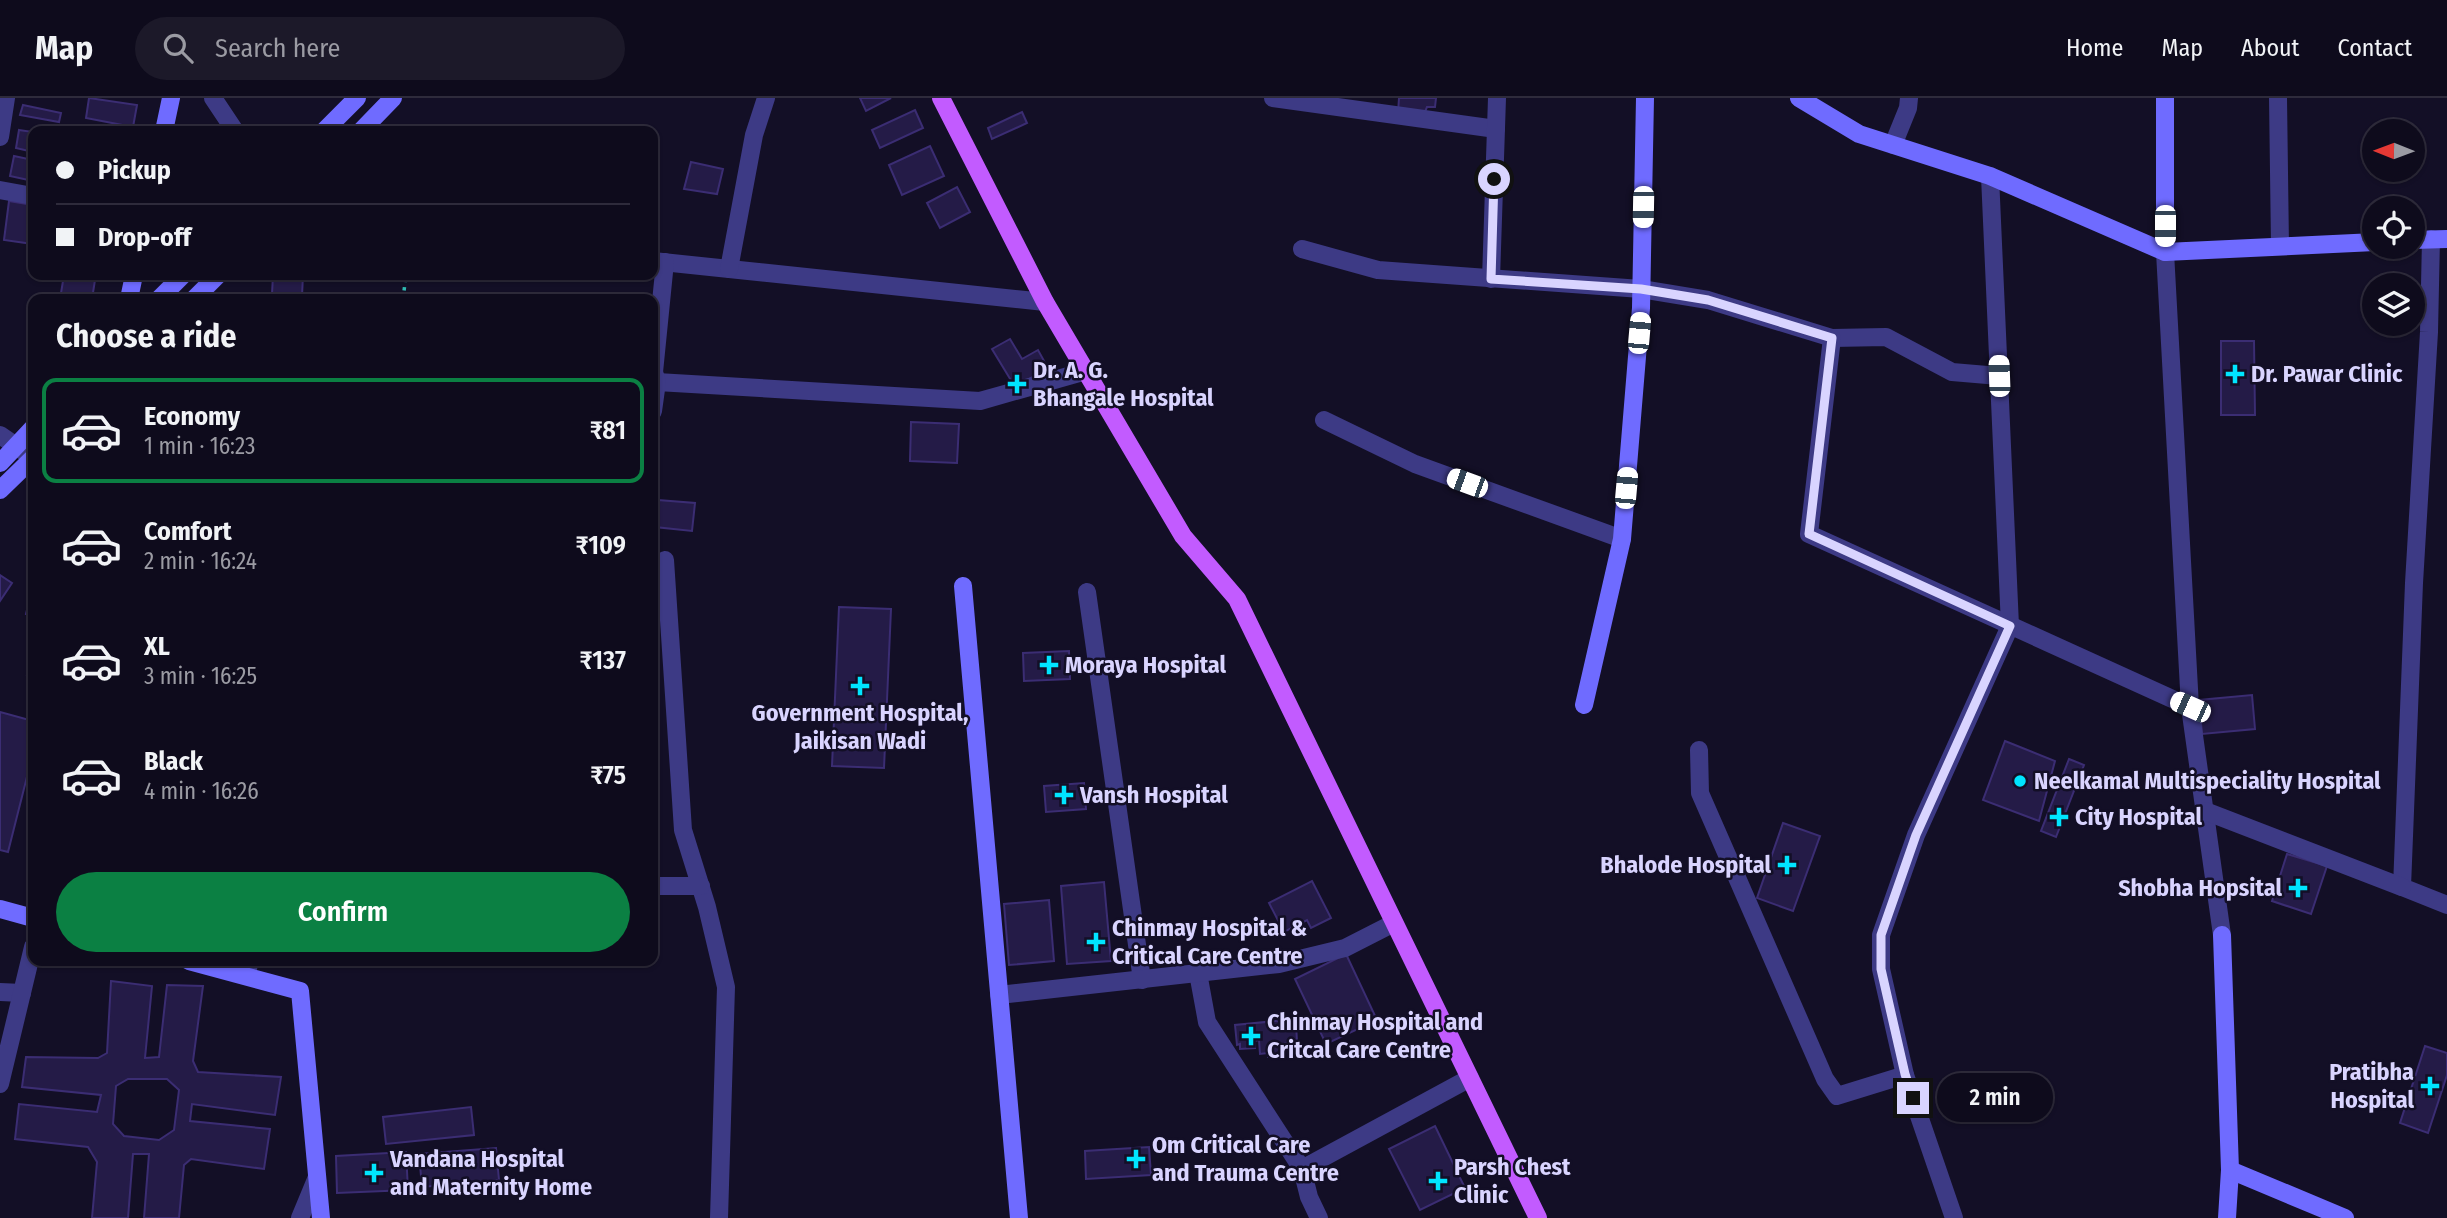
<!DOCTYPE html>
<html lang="en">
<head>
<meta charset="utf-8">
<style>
	:root { --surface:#0e0b1c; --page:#1c1929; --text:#f1f3f6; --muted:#9b9ba3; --line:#2e2b3b; --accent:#0b8043 }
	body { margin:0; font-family:"Fira Sans Condensed",sans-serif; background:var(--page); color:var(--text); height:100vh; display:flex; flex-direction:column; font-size:26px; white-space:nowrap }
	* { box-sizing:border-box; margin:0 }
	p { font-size:23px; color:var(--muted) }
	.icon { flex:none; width:38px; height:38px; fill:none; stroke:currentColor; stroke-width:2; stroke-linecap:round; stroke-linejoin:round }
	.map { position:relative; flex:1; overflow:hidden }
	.details { position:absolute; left:28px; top:196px; width:630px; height:672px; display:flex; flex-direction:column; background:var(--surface); border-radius:14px; box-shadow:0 2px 5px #0004,0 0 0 2px var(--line) }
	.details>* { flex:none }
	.hud { position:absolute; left:28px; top:28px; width:630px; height:154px; border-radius:14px; box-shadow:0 2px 5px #0004,0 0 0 2px var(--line); display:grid; align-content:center; height:154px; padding:0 28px; background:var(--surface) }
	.needle { width:46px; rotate:271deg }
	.controls { position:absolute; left:2362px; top:21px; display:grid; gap:14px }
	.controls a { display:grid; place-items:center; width:63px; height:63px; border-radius:50%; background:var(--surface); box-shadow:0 2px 5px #0004,0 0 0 2px var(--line); font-size:35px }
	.end { position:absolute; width:32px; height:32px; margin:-16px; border:9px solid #d9d4ff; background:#111; box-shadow:0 0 0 4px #111 }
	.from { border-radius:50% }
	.bubble { position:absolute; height:49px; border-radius:24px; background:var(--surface); box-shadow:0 2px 5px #0004,0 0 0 2px var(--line); font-size:23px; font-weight:600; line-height:49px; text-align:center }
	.car { position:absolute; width:21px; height:42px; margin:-21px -10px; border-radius:9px; box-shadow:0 0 5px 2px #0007; background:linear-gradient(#fff 24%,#345 0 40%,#fff 0 76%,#345 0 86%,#fff 0) }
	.hud b { display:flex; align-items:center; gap:24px; height:66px; font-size:26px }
	.hud b+b { border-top:2px solid var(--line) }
	.hud i { width:18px; height:18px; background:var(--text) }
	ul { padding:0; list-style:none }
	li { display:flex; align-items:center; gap:21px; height:105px; margin:0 14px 10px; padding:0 14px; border:4px solid transparent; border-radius:14px }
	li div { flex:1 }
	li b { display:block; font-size:26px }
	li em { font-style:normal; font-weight:600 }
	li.current { border-color:var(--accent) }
	li>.icon { width:63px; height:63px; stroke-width:1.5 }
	h2 { padding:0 28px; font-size:32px; line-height:84px }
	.action { display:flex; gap:14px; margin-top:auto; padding:14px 28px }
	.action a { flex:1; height:80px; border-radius:42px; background:var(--accent); color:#fff; font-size:28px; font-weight:600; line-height:80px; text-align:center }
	header { display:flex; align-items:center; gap:42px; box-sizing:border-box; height:98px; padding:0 35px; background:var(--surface); border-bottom:2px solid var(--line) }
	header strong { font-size:33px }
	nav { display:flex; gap:38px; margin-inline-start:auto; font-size:24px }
	.search { width:490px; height:63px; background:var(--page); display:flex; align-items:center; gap:18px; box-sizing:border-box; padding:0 24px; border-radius:38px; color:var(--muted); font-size:26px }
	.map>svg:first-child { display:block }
</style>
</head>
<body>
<header>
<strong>Map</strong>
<div class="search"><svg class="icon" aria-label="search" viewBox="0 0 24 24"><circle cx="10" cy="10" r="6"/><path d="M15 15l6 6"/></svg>Search here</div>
<nav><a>Home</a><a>Map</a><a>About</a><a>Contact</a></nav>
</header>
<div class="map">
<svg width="2447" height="1120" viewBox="0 0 2447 1120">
	<rect width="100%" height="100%" fill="#130f26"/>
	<g fill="#241b47" stroke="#3b2d73" stroke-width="2" fill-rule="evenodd">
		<polygon points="89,0 137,7 133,29 86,20"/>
		<polygon points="860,0 891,0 866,13"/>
		<polygon points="1399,0 1436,0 1435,9 1427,9 1424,16 1398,15"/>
		<polygon points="23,7 61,15 59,24 20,17"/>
		<polygon points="915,12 923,30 880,50 872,32"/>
		<polygon points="1022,14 1027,25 992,41 988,30"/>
		<polygon points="19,32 33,34 33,54 16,50"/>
		<polygon points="930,48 944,78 902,97 889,67"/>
		<polygon points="14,58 33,62 33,83 10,78"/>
		<polygon points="691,64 723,71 717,96 684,91"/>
		<polygon points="957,89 970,114 940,130 927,105"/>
		<polygon points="9,103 33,107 33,146 4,142"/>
		<polygon points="64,177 95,182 92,201 60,201"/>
		<polygon points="273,177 303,177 302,198 272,196"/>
		<polygon points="1010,241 1022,261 1038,252 1048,270 1015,289 992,251"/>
		<polygon points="2221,243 2254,243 2255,317 2221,317"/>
		<polygon points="911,324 959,326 957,365 910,363"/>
		<polygon points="658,402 695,405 692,433 655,429"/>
		<polygon points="0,477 12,485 0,503"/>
		<polygon points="30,499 33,499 33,518 26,516"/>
		<polygon points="839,509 891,511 884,670 832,668"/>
		<polygon points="33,553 33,579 27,577"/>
		<polygon points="1069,553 1070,581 1024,583 1023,555"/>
		<polygon points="2252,597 2255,631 2202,636 2199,602"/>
		<polygon points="0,614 33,623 33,655 8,754 0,752"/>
		<polygon points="2005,643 2055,663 2039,723 1983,702"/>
		<polygon points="2069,661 2084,667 2056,739 2041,733"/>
		<polygon points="1084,685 1086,711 1046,714 1044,688"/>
		<polygon points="1783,725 1820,738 1793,813 1757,800"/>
		<polygon points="2287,756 2327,768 2311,816 2272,803"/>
		<polygon points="1312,783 1331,820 1311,830 1307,822 1284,834 1269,805"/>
		<polygon points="1104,784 1111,863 1067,866 1061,788"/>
		<polygon points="1049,802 1054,863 1009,867 1004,806"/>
		<polygon points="1346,856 1377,922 1326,946 1295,881"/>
		<path d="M111,883L152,888L145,960L159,959L167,887L203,888L193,963L198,974L281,979L275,1017L192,1006L190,1023L270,1031L264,1071L191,1061L184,1067L179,1120H144L149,1056H133L128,1120H92L97,1064L88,1049L15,1041L19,1006L97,1014L101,997L22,989L26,959L98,960L107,955ZM128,981H167L179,992L174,1032L159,1042L124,1038L113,1026L116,988Z"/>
		<polygon points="1286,922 1286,926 1296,925 1297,944 1281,946 1280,958 1268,959 1268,955 1260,956 1259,942 1254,943 1255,950 1240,951 1240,946 1237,947 1235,927"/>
		<polygon points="2425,948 2447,955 2447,977 2428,1035 2400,1025"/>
		<polygon points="471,1009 474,1037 386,1046 383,1019"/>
		<polygon points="1435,1028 1465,1090 1420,1112 1389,1051"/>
		<polygon points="1149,1049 1151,1077 1086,1081 1085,1053"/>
		<polygon points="496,1050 499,1082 422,1089 419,1056"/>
		<polygon points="406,1054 408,1092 337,1095 336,1058"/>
	</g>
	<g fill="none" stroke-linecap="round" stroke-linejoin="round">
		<polyline stroke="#2fb8b0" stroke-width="3.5" stroke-dasharray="3.5 5" stroke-linecap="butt" points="403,201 406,177"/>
		<polyline stroke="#3d3a85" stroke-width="9" points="251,880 254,863"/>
		<g stroke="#3d3a85" stroke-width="18">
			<polyline points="213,0 235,33"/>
			<polyline points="1273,0 1496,31"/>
			<polyline points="2278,0 2280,148"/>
			<polyline points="0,39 6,0"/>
			<polyline points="1893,47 1908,10 1909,0"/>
			<polyline points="0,92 33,98"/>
			<polyline points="2431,141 2429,234 2414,485 2402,789 2447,807"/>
			<polyline points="1302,151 1378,172 1641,191 1708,202 1832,240 1886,239 1952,274 1999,278"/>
			<polyline points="2165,154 2190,609 2222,837"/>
			<polyline points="653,163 1045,204"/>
			<polyline points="729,171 754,37 766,0"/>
			<polyline points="1491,181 1497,0"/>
			<polyline points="1832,240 1809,436 2190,609"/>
			<polyline points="657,284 980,303 1086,273"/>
			<polyline points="653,313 657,284 654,274 665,164"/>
			<polyline points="1324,322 1415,366 1622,441"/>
			<polyline points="0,337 26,355"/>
			<polyline points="665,462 683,732 707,809 726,889 719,1120"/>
			<polyline points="1087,494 1142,882"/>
			<polyline points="1699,652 1700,695 1825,981 1837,998 1905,977"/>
			<polyline points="2205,713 2402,789"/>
			<polyline points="653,788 701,788"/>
			<polyline points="1198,875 1207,924 1302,1071 1309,1099 1319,1120"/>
			<polyline points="0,894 22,895"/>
			<polyline points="999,897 1279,866 1345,850 1394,825"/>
			<polyline points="0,986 33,849"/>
			<polyline points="1302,1071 1470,980"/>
			<polyline points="300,1120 317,1079"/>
			<polyline points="1954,1120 1905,977 1881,871 1881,837 1916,737 2010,528 1990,78"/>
		</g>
		<g stroke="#6f6bff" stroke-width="18">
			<polyline points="1799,0 1859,36 1990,78 2165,154 2375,144"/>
			<polyline points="2165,0 2165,154"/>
			<polyline points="164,33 171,0"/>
			<polyline points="324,33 357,0"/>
			<polyline points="361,33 393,0"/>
			<polyline points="2413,142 2447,141"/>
			<polyline points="129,201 134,177"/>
			<polyline points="159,201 183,177"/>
			<polyline points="194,201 218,177"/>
			<polyline points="0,365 33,330"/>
			<polyline points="0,392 33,360"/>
			<polyline points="963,488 1019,1120"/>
			<polyline points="1584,607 1622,441 1641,210 1645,0"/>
			<polyline points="0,811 33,820"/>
			<polyline points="2222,837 2230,1072 2227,1120"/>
			<polyline points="189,863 300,893 321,1120"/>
			<polyline points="2230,1072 2345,1120"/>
		</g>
		<polyline stroke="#c25bff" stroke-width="18" points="941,0 1045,204 1183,438 1237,501 1538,1120"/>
	</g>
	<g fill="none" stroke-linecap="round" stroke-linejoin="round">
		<polyline stroke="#d9d4ff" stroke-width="9" points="1494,81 1491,181 1641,191 1708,202 1832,240 1809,436 2010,528 1916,737 1881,837 1881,871 1905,976 1913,1000"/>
	</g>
	<g fill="#00e5ff" stroke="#130f26" stroke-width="2.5">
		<path d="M2231.5 265.5h7v7h7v7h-7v7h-7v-7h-7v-7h7z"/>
		<path d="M1013.5 275.5h7v7h7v7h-7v7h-7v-7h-7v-7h7z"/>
		<path d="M1045.5 556.5h7v7h7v7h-7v7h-7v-7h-7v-7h7z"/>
		<path d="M856.5 577.5h7v7h7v7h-7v7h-7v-7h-7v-7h7z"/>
		<circle cx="2020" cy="683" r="7"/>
		<path d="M1060.5 686.5h7v7h7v7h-7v7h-7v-7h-7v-7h7z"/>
		<path d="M2055.5 708.5h7v7h7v7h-7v7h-7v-7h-7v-7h7z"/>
		<path d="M1783.5 756.5h7v7h7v7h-7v7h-7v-7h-7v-7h7z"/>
		<path d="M2294.5 779.5h7v7h7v7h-7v7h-7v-7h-7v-7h7z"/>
		<path d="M1092.5 833.5h7v7h7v7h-7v7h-7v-7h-7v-7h7z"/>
		<path d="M1247.5 927.5h7v7h7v7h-7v7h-7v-7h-7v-7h7z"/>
		<path d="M2426.5 977.5h7v7h7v7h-7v7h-7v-7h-7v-7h7z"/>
		<path d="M1132.5 1050.5h7v7h7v7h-7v7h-7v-7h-7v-7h7z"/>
		<path d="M370.5 1064.5h7v7h7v7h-7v7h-7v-7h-7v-7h7z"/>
		<path d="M1434.5 1072.5h7v7h7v7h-7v7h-7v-7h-7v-7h7z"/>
	</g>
	<g text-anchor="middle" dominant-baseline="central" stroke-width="5" stroke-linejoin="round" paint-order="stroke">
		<g font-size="24" font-weight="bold" fill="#d9d4ff" stroke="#130f26" text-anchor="start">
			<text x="1033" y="272">Dr. A. G.<tspan x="1033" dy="28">Bhangale Hospital</tspan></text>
			<text x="2251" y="276">Dr. Pawar Clinic</text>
			<text x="1065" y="567">Moraya Hospital</text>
			<text x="860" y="615" text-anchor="middle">Government Hospital,<tspan x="860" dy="28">Jaikisan Wadi</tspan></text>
			<text x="2034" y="683">Neelkamal Multispeciality Hospital</text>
			<text x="1080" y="697">Vansh Hospital</text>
			<text x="2075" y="719">City Hospital</text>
			<text x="1771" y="767" text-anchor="end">Bhalode Hospital</text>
			<text x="2282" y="790" text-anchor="end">Shobha Hopsital</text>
			<text x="1112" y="830">Chinmay Hospital &amp;<tspan x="1112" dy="28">Critical Care Centre</tspan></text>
			<text x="1267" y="924">Chinmay Hospital and<tspan x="1267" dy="28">Critcal Care Centre</tspan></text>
			<text x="2414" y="974" text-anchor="end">Pratibha<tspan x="2414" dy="28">Hospital</tspan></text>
			<text x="1152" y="1047">Om Critical Care<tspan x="1152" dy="28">and Trauma Centre</tspan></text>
			<text x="390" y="1061">Vandana Hospital<tspan x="390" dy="28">and Maternity Home</tspan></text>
			<text x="1454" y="1069">Parsh Chest<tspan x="1454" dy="28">Clinic</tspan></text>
		</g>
	</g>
</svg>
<div class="controls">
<a><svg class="needle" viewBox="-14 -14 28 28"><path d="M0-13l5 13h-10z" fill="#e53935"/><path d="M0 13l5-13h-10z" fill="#9b9ba3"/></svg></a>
<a><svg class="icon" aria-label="locate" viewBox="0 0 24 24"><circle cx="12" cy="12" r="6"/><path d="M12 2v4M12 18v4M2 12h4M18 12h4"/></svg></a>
<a><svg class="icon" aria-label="layers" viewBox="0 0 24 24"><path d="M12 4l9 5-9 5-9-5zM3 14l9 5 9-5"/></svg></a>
</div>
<i class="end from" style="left:1494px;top:81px"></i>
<i class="end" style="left:1913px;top:1000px"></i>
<div class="bubble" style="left:1937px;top:975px;width:116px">2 min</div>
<i class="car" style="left:1643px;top:109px;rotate:181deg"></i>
<i class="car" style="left:2165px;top:128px;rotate:180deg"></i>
<i class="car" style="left:1639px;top:235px;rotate:5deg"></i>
<i class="car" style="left:1999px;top:278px;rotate:358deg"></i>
<i class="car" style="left:1467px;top:385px;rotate:290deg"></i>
<i class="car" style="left:1626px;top:390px;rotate:5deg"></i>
<i class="car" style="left:2190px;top:609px;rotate:294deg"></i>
<div class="hud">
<b><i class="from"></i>Pickup</b>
<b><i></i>Drop-off</b>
</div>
<section class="details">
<h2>Choose a ride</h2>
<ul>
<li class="current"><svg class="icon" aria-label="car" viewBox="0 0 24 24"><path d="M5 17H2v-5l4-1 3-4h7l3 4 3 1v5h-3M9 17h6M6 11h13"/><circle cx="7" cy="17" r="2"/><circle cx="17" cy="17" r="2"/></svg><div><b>Economy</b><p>1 min · 16:23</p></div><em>₹81</em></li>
<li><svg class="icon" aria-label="car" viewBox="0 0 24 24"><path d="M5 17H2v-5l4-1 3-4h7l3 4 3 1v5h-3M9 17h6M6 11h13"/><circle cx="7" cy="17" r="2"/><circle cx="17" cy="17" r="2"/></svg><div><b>Comfort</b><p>2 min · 16:24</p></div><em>₹109</em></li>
<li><svg class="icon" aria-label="car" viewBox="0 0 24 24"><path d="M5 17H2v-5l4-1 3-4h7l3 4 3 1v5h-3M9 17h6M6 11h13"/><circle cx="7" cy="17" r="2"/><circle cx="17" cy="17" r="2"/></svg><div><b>XL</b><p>3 min · 16:25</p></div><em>₹137</em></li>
<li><svg class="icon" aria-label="car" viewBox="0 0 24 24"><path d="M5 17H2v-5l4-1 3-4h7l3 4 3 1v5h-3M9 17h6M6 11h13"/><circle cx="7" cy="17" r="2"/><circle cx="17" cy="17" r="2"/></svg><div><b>Black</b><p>4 min · 16:26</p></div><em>₹75</em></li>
</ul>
<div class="action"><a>Confirm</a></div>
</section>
</div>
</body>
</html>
